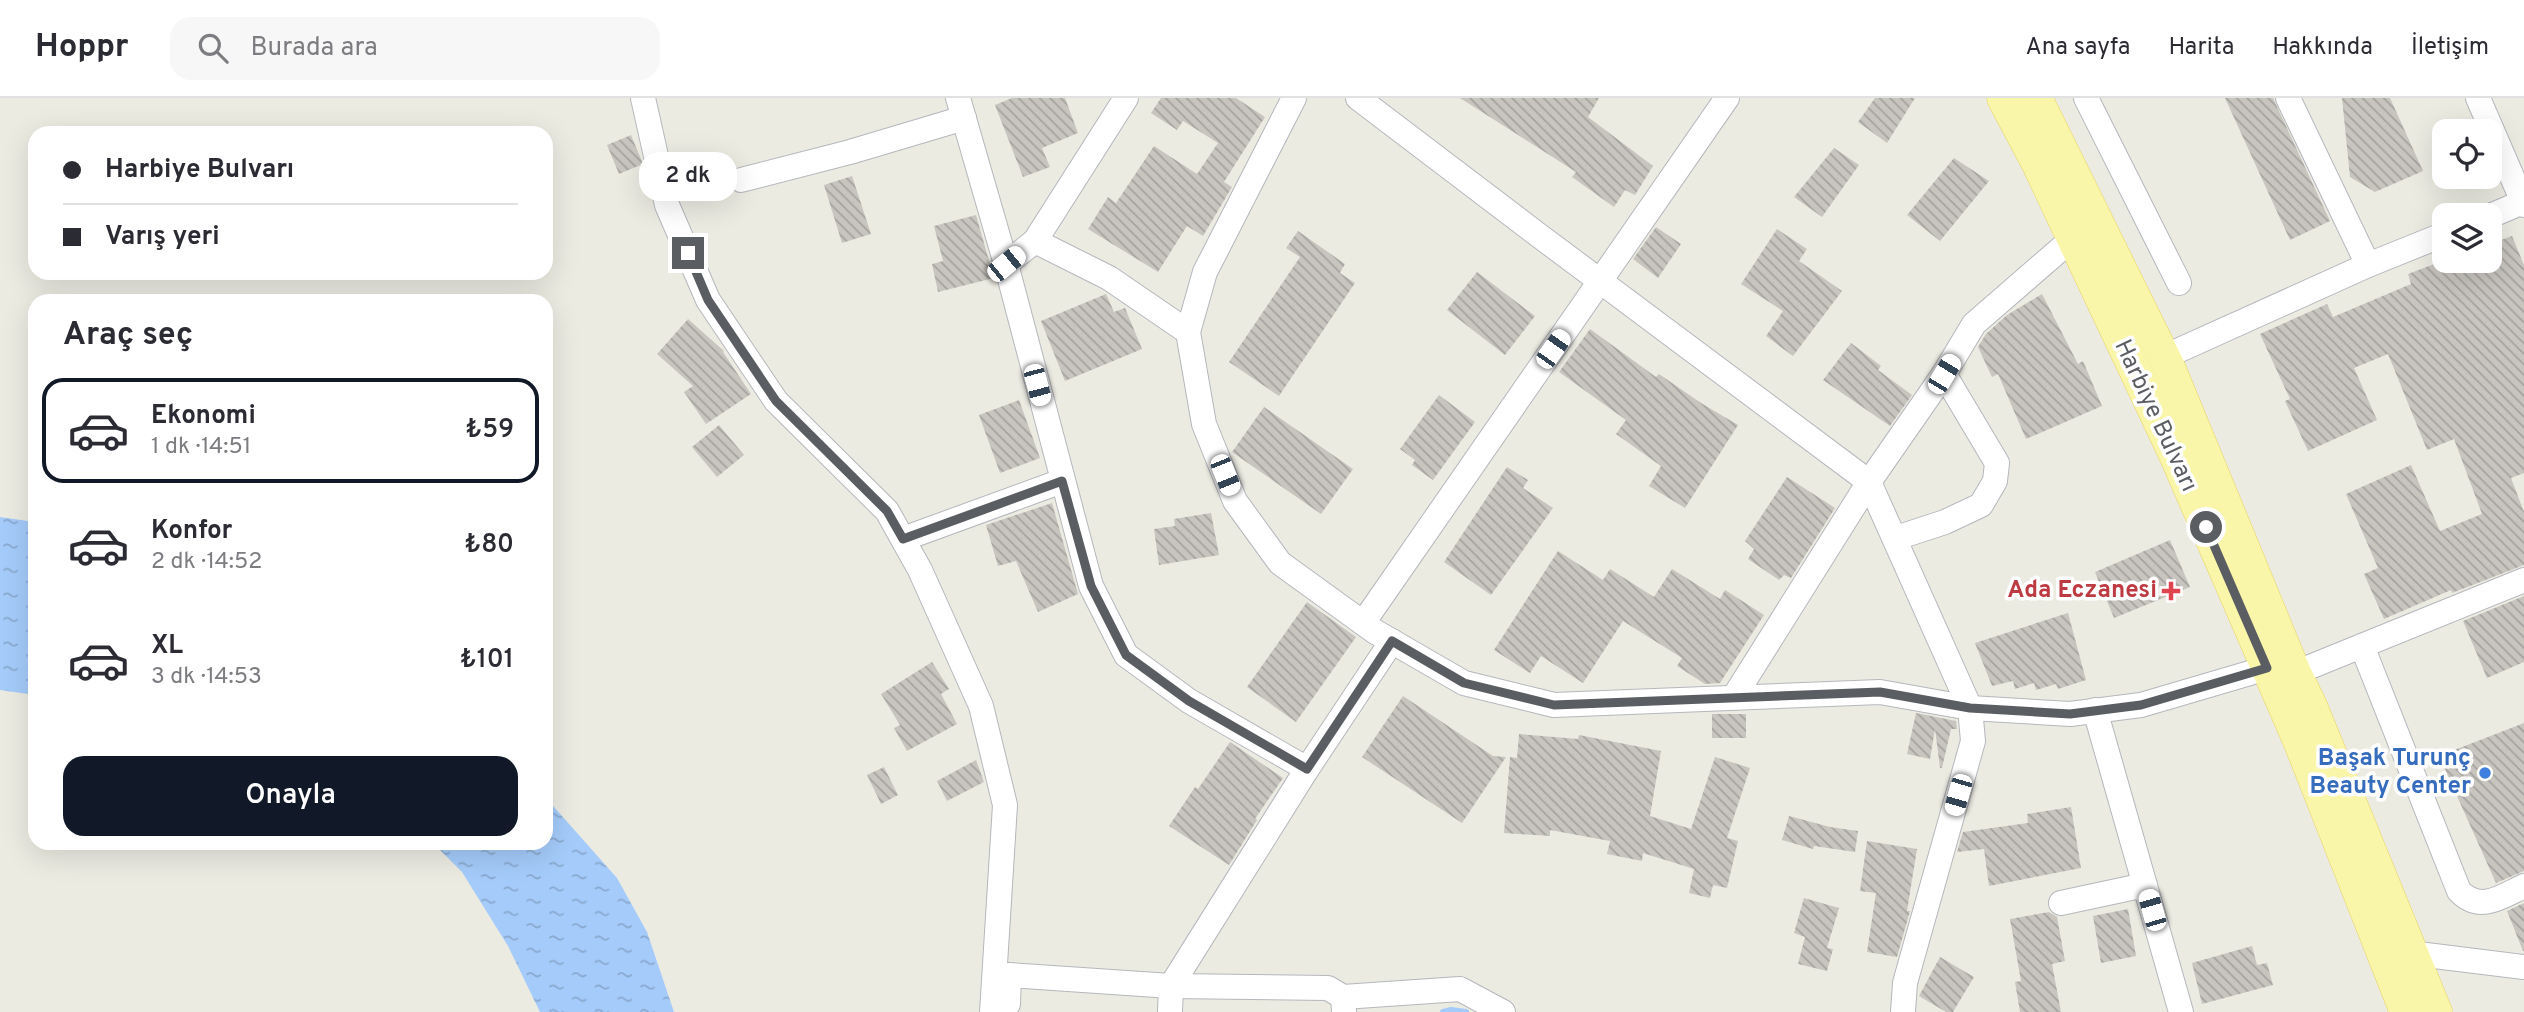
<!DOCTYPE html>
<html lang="tr">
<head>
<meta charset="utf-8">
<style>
	:root { --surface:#fff; --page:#f7f7f7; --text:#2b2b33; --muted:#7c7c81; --line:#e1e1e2; --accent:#111827 }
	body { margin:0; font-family:Overpass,sans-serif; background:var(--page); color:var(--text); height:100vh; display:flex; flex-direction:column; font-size:26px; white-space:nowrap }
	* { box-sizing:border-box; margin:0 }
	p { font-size:23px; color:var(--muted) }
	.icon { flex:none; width:38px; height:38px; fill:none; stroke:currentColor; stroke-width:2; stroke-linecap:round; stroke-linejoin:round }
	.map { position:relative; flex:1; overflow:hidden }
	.details { position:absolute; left:28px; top:196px; width:525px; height:556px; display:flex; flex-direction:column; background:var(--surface); border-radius:21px; box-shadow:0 7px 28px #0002 }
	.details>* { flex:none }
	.top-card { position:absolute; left:28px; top:28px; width:525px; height:154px; border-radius:21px; box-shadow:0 7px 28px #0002; display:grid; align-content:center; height:154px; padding:0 35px; background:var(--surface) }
	.controls { position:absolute; left:2432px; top:21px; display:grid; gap:14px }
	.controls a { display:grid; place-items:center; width:70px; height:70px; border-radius:14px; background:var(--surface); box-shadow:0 7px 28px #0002; font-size:35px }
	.end { position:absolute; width:32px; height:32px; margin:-16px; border:9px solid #5a5d62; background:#fff; box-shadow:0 0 0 4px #fff }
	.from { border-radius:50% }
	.bubble { position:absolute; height:49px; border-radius:21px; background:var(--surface); box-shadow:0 7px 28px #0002; font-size:23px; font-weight:600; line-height:49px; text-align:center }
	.car { position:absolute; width:21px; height:42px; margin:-21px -10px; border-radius:9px; box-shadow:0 0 5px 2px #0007; background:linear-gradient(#fff 24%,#345 0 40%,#fff 0 76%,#345 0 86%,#fff 0) }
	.top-card b { display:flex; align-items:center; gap:24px; height:66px; font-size:26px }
	.top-card b+b { border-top:2px solid var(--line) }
	.top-card i { width:18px; height:18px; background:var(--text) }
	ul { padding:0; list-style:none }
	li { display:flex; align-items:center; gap:21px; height:105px; margin:0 14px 10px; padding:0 21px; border:4px solid transparent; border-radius:21px }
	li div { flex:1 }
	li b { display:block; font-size:26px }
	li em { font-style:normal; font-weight:600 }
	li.selected { border-color:var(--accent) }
	li>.icon { width:63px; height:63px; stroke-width:1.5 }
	h2 { padding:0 35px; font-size:32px; line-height:84px }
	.cta { display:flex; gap:14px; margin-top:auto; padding:14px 35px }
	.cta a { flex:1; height:80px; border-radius:21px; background:var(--accent); color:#fff; font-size:28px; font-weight:600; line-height:80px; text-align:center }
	header { display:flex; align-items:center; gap:42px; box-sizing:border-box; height:98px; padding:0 35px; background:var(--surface); border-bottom:2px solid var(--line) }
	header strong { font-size:33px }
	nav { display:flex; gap:38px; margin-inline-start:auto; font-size:24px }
	.search { width:490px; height:63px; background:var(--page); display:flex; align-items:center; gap:18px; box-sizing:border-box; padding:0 24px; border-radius:21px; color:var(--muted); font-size:26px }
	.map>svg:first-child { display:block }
</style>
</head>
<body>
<header>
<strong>Hoppr</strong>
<div class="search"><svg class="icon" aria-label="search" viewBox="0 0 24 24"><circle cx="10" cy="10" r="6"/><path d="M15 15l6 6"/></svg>Burada ara</div>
<nav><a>Ana sayfa</a><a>Harita</a><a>Hakkında</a><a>İletişim</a></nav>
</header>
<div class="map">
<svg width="2524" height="914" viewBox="0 0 2524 914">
	<defs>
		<pattern id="water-ripples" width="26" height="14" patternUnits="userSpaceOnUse" patternTransform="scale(1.75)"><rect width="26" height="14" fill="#a4cbfa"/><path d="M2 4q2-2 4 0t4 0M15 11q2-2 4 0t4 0" fill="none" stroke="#89a8ce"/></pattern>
		<pattern id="building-back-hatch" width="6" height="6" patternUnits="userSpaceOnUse" patternTransform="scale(1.75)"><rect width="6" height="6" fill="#c8c5bf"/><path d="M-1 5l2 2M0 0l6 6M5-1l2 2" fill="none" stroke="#a5a39f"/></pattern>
	</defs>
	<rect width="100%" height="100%" fill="#ecebe2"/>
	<g fill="url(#water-ripples)">
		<polygon points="0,419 35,424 35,597 0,592"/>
		<polygon points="546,700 617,780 647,834 674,914 540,914 508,848 462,774 434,746 546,746"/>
	</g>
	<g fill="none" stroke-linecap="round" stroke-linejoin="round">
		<polyline stroke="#a4cbfa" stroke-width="6" points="1443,914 1451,912 1466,914"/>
	</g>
	<g fill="url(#building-back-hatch)">
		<polygon points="1012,0 1065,0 1078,35 1042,50 1050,69 1023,79 995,7"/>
		<polygon points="1161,0 1236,0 1265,19 1224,84 1232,89 1203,138 1187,128 1158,174 1088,131 1108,99 1116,105 1154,48 1197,76 1218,45 1183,23 1177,32 1151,15"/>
		<polygon points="1460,0 1599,0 1588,19 1653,68 1635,97 1625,92 1614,109 1572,79 1576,74"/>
		<polygon points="1875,0 1915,0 1887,45 1858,24"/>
		<polygon points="2225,0 2273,0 2330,123 2290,142"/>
		<polygon points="2342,0 2390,0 2423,73 2375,94 2350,79"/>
		<polygon points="631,37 643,66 619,76 607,47"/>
		<polygon points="1834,50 1859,67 1822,119 1794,99"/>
		<polygon points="1954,60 1989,83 1940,143 1907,117"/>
		<polygon points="852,78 871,136 842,145 824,87"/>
		<polygon points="976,117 994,180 938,194 932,166 943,163 934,128"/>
		<polygon points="1656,129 1681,146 1658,180 1633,161"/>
		<polygon points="1777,131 1807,151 1799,163 1842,193 1793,258 1766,238 1783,213 1741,186"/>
		<polygon points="1298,133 1345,166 1340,175 1355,185 1279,298 1229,264 1300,159 1286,150"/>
		<polygon points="2512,138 2524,167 2524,375 2511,380 2524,414 2524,467 2452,495 2451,492 2384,521 2364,476 2378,470 2346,396 2411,367 2440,433 2482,416 2454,341 2427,352 2388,256 2354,270 2377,322 2308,353 2285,303 2290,301 2260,236 2327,206 2333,219 2411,186 2408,176 2442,163 2490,163 2490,146"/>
		<polygon points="1477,174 1535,218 1505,257 1447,212"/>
		<polygon points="1106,196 1114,214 1125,210 1142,251 1065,283 1041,223"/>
		<polygon points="2042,196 2078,266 2083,263 2102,308 2026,341 1998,276 1992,279 1978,249 1986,236 2007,217"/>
		<polygon points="688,221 724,253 723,254 751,296 706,326 684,294 693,288 657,256"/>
		<polygon points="1590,231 1656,279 1659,276 1701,305 1738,327 1685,410 1649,388 1661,368 1616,336 1626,322 1559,274"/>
		<polygon points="1851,245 1881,268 1878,272 1912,297 1890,328 1823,282"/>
		<polygon points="1439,297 1475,324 1433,382 1412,367 1415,362 1400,351"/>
		<polygon points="1019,302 1040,360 1000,375 979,317"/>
		<polygon points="1264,309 1353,371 1321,416 1232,354"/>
		<polygon points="719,327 744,357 717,379 692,349"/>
		<polygon points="1507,369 1528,382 1523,390 1553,410 1491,497 1444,464"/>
		<polygon points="1787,379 1835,410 1791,480 1784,477 1779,482 1748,461 1754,451 1745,443"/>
		<polygon points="1052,405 1078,496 1038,514 1016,463 998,468 986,427"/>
		<polygon points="1211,415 1219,457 1159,467 1154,431 1175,428 1174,421"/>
		<polygon points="2170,442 2190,489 2114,520 2095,474"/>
		<polygon points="1558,453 1603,482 1610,471 1654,499 1672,471 1720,501 1725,492 1764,517 1720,585 1705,586 1677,568 1682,560 1623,523 1583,585 1541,558 1530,575 1494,552"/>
		<polygon points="2524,498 2524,564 2487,580 2463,523"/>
		<polygon points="1307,504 1356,539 1296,624 1247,589"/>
		<polygon points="2068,515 2086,582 2058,591 2056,586 2036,592 2034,585 2015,591 2013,583 1992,588 1975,545"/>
		<polygon points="932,564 949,591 941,596 957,626 907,653 894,630 900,627 881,596"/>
		<polygon points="1403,598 1493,658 1506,659 1462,725 1362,659"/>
		<polygon points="1916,615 1956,623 1957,631 1951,631 1942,670 1940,670 1935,631 1930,661 1907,656"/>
		<rect x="1712" y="616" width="34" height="24"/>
		<polygon points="2524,625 2524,773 2496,785 2439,658"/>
		<polygon points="1519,636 1578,641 1579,637 1661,653 1650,718 1691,731 1715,659 1750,670 1727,740 1738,743 1727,790 1713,787 1710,800 1689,795 1694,771 1643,755 1642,763 1607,756 1610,743 1550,732 1550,738 1504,735 1510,659 1517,660"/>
		<polygon points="1230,644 1283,680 1255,721 1257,722 1229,767 1169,728 1195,689 1198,691"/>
		<polygon points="976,662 984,684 947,703 937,683"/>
		<polygon points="884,669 898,697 881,706 867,677"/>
		<polygon points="2071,709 2081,770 1989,788 1984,751 1957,754 1963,734 2028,725 2027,716"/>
		<polygon points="1789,718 1830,729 1858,733 1855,754 1814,748 1813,751 1782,742"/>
		<polygon points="1867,743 1917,751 1907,813 1910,813 1897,859 1867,854 1876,795 1860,793"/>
		<polygon points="1804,800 1839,810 1827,850 1833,851 1827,873 1798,866 1805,839 1794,835"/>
		<polygon points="2524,805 2524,853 2523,853 2507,813"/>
		<polygon points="2128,811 2136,858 2101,865 2093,818"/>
		<polygon points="2049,814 2057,819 2065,863 2052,866 2061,914 2020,914 2015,884 2021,883 2010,821"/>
		<polygon points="2252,848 2257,867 2267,865 2273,887 2202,906 2192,865"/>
		<polygon points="1940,859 1974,879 1953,914 1946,914 1919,898"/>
	</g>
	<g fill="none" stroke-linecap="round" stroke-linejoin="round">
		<defs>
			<g id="minor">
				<polyline points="643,0 667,107 708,202 776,303 887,413 920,472 981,608 1005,707 992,914"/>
				<polyline points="958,0 1006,166 1091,488 1126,557 1189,603 1307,671"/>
				<polyline points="1294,0 1205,174 1188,234 1204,326 1235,403 1280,465 1374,533 1464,585 1554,607 1880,594 1970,610 2070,616 2141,607 2267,570"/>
				<polyline points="1358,0 1533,133 1869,384 1970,610 1973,643 1905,885 1903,914"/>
				<polyline points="2086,0 2179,185"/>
				<polyline points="2288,0 2368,167"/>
				<polyline points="2478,0 2523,104"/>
				<polyline points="741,82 850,54 964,20"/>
				<polyline points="2490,118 2523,104 2524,107"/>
				<polyline points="1035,143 1126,0"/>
				<polyline points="1006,166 1035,143 1109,180 1188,234"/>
				<polyline points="2164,259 2368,167 2445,136"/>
				<polyline points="1896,440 1945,424 1981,407 1995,383 1997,365 1944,276"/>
				<polyline points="903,441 1062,383"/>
				<polyline points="1363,525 1727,0"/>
				<path d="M2362,548L2459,793C2480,815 2501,799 2524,788"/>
				<polyline points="2295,575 2524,482"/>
				<polyline points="1734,599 1869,384 1944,276 1974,226 2072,141"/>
				<polyline points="2095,612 2181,914"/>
				<polyline points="2061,805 2145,787"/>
				<polyline points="2410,855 2524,869"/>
				<polyline points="1343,899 1460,891 1503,914"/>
				<polyline points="1008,906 1009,877 1171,888 1328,890 1343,899 1344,914"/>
				<polyline points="1170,914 1171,888 1307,671 1392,543"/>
			</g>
			<g id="major">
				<polyline points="2003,0 2037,64 2176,359 2300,645 2406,914"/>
				<polyline points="2036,0 2168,267 2295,575 2311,608 2436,914"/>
			</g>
		</defs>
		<use href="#minor" stroke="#b4b7bc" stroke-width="26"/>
		<use href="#major" stroke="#e9d15e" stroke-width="33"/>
		<use href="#minor" stroke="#fff" stroke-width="24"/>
		<use href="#major" stroke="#faf6a9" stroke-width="32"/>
	</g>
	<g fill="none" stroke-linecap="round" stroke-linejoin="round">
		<polyline stroke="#5a5d62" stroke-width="9" points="688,155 708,202 776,303 887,413 903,441 1062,383 1091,488 1126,557 1189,603 1307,671 1392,543 1464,585 1554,607 1880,594 1970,610 2070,616 2141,607 2267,570 2206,429"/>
	</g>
	<path fill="#e0444e" stroke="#fff" stroke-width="2.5" d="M2167.5 482.5h7v7h7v7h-7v7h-7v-7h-7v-7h7z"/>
	<circle fill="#3f7fe0" stroke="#fff" stroke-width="2.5" cx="2485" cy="675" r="7"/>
	<g text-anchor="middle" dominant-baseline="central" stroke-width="7" stroke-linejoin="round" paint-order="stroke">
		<g font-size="24" fill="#5a5d62" stroke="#fff">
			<text transform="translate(2155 318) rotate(65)">Harbiye Bulvarı</text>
		</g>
		<g font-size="24" font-weight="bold" fill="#be3a42" stroke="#fff" text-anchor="end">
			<text x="2157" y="493">Ada Eczanesi</text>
		</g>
		<g font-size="24" font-weight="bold" fill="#366cbe" stroke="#fff" text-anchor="end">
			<text x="2471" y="661">Başak Turunç<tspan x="2471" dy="28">Beauty Center</tspan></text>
		</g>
	</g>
</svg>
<div class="controls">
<a><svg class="icon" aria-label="locate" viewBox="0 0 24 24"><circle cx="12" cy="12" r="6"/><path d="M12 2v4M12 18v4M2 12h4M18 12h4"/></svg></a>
<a><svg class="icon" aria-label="layers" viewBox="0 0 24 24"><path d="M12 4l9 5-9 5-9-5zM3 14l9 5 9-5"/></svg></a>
</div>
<i class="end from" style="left:2206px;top:429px"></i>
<i class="end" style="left:688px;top:155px"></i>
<div class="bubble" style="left:639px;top:54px;width:98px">2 dk</div>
<i class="car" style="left:1006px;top:166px;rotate:51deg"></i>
<i class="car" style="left:1553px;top:251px;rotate:35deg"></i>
<i class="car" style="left:1944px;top:276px;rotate:31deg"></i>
<i class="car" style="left:1037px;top:287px;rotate:165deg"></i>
<i class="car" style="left:1225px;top:377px;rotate:158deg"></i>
<i class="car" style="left:1958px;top:697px;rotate:196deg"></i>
<i class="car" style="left:2152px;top:812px;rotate:344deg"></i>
<div class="top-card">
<b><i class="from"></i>Harbiye Bulvarı</b>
<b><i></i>Varış yeri</b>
</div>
<section class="details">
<h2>Araç seç</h2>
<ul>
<li class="selected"><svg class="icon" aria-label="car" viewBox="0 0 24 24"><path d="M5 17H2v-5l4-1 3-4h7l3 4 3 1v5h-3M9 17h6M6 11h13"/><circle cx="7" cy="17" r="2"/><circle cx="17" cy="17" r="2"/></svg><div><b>Ekonomi</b><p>1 dk · 14:51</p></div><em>₺59</em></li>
<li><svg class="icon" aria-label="car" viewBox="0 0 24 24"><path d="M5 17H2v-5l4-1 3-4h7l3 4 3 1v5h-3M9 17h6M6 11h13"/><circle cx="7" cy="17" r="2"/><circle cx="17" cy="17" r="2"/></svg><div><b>Konfor</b><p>2 dk · 14:52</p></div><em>₺80</em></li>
<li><svg class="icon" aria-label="car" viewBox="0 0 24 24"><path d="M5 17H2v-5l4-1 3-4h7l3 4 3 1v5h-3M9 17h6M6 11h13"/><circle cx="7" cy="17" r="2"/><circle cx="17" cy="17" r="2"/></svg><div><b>XL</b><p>3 dk · 14:53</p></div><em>₺101</em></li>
</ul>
<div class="cta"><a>Onayla</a></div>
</section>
</div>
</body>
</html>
